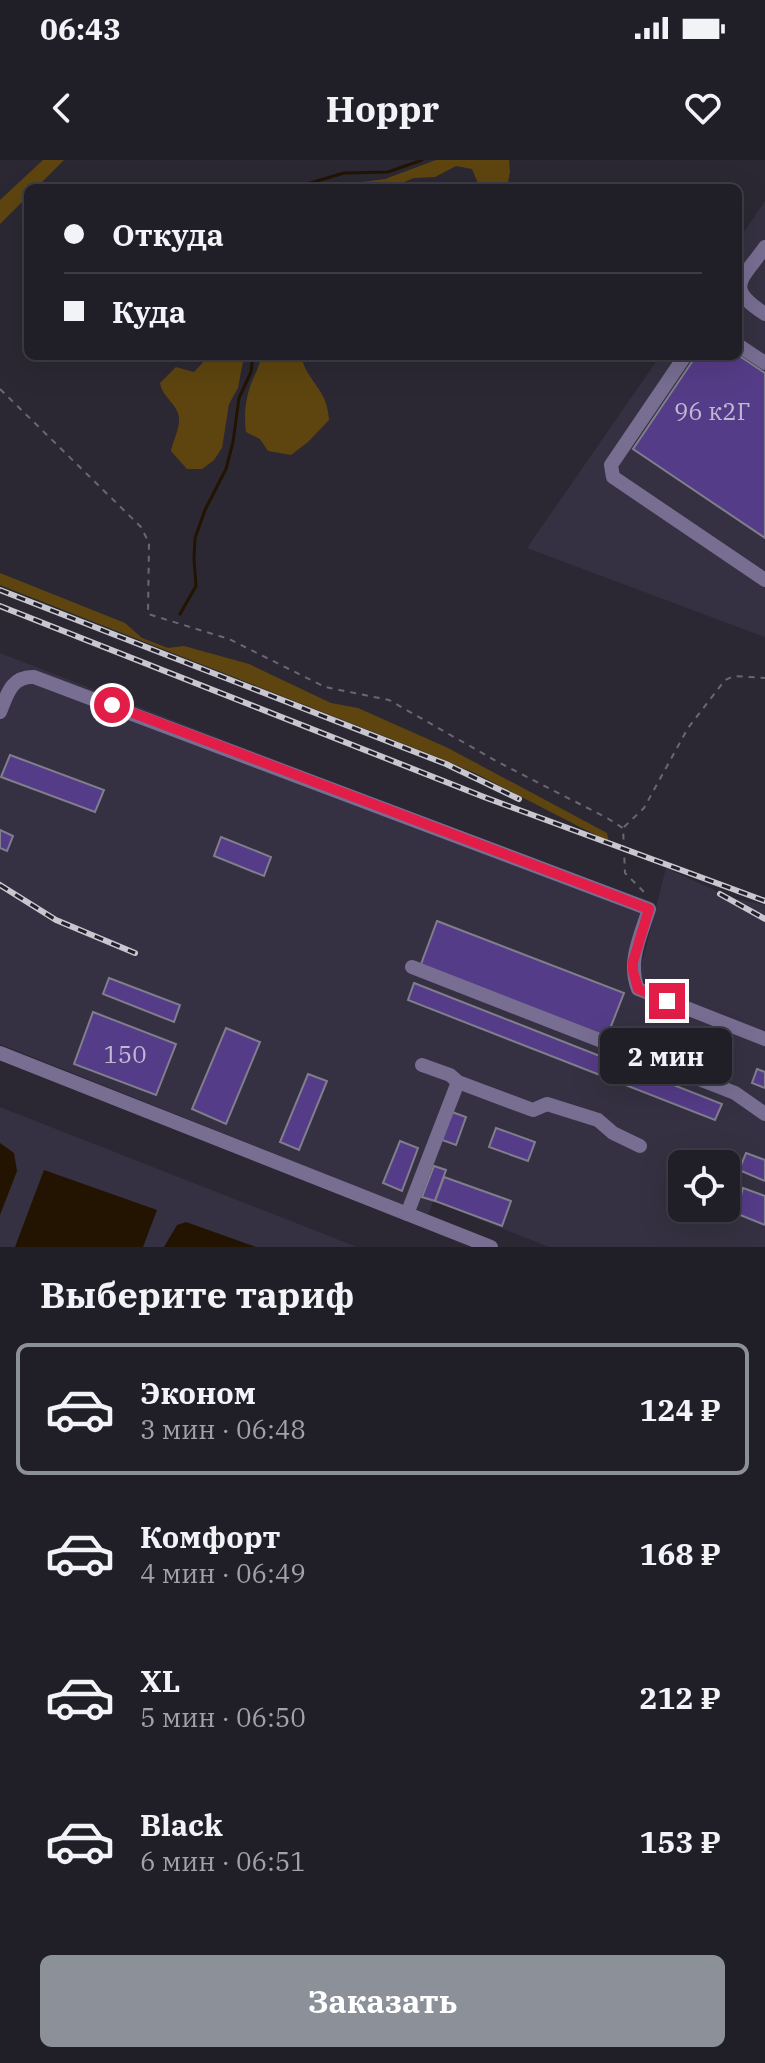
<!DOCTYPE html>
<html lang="ru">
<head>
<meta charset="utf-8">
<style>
	:root { --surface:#201e27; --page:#2d2b33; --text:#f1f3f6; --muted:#a2a2a7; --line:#3d3c44; --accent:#8c9099 }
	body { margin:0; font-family:"IBM Plex Serif",serif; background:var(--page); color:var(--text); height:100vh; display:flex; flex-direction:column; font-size:30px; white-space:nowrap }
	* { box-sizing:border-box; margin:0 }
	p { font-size:26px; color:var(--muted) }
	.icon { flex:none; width:44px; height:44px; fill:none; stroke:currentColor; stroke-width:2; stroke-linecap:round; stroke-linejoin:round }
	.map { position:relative; height:1087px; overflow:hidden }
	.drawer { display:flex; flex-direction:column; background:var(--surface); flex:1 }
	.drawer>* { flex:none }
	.top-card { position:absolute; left:24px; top:24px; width:718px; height:176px; border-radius:12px; box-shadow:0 8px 32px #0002,0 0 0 2px var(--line); display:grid; align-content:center; height:176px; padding:0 40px; background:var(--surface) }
	.buttons { position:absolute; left:668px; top:990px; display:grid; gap:16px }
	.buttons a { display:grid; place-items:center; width:72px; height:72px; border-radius:12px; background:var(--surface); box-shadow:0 8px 32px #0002,0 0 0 2px var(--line); font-size:40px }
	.end { position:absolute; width:36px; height:36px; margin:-18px; border:10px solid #e11d48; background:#fff; box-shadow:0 0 0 4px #fff }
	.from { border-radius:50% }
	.bubble { position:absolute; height:56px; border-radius:12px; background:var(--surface); box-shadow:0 8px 32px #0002,0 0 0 2px var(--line); font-size:26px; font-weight:800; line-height:56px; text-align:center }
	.top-card b { display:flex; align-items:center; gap:28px; height:76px; font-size:30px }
	.top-card b+b { border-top:2px solid var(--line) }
	.top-card i { width:20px; height:20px; background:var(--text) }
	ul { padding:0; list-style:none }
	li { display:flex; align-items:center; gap:24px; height:132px; margin:0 16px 12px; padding:0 24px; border:4px solid transparent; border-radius:12px }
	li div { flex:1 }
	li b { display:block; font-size:30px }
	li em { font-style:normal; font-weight:800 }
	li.active { border-color:var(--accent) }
	li>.icon { width:72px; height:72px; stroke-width:1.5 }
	h2 { padding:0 40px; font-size:36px; line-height:96px }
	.cta { display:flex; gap:16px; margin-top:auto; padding:16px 40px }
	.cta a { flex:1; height:92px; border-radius:12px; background:var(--accent); color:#fff; font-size:32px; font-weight:800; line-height:92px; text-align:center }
	.status { display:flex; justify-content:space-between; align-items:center; height:56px; padding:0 40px; background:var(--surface); direction:ltr }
	.status svg { height:22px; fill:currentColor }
	header { display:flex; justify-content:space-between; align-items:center; height:104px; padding:0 40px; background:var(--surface); font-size:36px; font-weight:800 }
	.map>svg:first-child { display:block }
</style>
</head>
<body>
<div class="status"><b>06:43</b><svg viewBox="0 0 49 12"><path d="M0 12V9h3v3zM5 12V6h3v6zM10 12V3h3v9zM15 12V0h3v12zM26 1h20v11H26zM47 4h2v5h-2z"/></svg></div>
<header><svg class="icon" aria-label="back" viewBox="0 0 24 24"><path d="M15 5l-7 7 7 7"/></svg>Hoppr<svg class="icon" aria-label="heart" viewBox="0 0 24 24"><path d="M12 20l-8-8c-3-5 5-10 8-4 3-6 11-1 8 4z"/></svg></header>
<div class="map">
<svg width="765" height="1087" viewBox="0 0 765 1087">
	<rect width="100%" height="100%" fill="#2b2834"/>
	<g fill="#353142" fill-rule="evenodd">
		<polygon points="765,41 765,477 527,388 660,196 738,196 738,81"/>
		<path d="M0,493L651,746L629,811L634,835L765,886V1087H549L433,1041L428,1055L0,884ZM682,1004H726V1048H682Z"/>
		<polygon points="666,708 732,738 765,745 765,872 646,826 640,811"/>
		<polygon points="0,947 357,1087 0,1087"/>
	</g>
	<g fill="#5e4510">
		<polygon points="43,0 64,0 36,28 28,28 28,36 0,64 0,40"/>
		<polygon points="436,0 509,0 510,12 507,27 480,28 472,9 456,6 435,17 414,18 389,28 318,28 385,19"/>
		<path d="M209,196H244L238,228L229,244L222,288L214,300L202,309H187L171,291C173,280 180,269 179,258C178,244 162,237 160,223L176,207L194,212Z"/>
		<path d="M261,196H301C308,224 327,227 329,260L308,282L291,295L268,291L260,279L246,272C244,258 245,241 250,227C254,214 259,210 261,196Z"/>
		<polygon points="0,413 125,463 142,478 168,488 184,486 249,504 331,543 358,548 448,588 607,673 609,682 475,613 432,595 0,425"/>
	</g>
	<g fill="#221400">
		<polygon points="0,983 14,993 17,1011 0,1055"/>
		<polygon points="44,1010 157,1050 143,1087 15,1087"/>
		<polygon points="186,1062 256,1087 164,1087 177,1065"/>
	</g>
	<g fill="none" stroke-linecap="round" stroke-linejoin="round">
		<g stroke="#221400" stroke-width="3">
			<polyline points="293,28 344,13 388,12 422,0"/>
			<polyline points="180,454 196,426 194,399 195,378 205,350 226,309 233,282 239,238 251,212 253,196"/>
		</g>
	</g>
	<g fill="#553c88" stroke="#817e8c" stroke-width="2">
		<polygon points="738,195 765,213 765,378 633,289 696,196"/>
		<polygon points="10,595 104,630 95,652 1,617"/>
		<polygon points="0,670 13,676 7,691 0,688"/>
		<polygon points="221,677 271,697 264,716 214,696"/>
		<polygon points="437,761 624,833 606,879 420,807"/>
		<polygon points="109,818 180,845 174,862 103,834"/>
		<polygon points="414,823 722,944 715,960 408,840"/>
		<polygon points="93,852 176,884 156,935 74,904"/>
		<polygon points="226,868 260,882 226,964 192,949"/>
		<polygon points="757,909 765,912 765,928 752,923"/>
		<polygon points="308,914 327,921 299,990 280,982"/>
		<polygon points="452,952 466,957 456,985 442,980"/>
		<polygon points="496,968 535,982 528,1001 489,987"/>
		<polygon points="400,981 418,988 402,1031 383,1023"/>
		<polygon points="746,993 765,1000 765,1021 739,1010"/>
		<polygon points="434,1006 446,1010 435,1041 422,1037"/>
		<polygon points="444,1017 511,1041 502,1066 435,1041"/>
		<polygon points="743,1028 765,1036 765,1065 723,1048 726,1048 730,1030 741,1035"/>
	</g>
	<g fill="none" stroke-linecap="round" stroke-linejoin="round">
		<g stroke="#6a6772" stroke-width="2" stroke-dasharray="6 6" stroke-linecap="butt">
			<polyline points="0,229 141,367 149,383 148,454 229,479 325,527 389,540 498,602 607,658 623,668 625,713 643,731 645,736"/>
			<polyline points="624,667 644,648 688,568 725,520 734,516 765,518"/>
		</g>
		<g stroke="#776e92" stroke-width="14">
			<path d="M765,87C741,121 724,127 765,154"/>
			<polyline points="738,185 765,203"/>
			<polyline points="685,196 611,305 613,317 765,420"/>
			<path d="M0,552C7,535 11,516 34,517L649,749C641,775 627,802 638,829L765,879"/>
			<polyline points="412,807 735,933 765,954"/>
			<polyline points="0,893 491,1087"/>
			<polyline points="422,905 450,915 458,922 533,950 547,944 598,960 613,973 640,986"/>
			<polyline points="407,1054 458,922"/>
		</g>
		<defs>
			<g id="rail">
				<polyline points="0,430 446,604 519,639"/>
				<polyline points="0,446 484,637 765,741"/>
				<polyline points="0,725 56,760 135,793"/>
				<polyline points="720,734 765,759"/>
			</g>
		</defs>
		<use href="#rail" stroke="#c8c6cf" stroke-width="6"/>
		<use href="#rail" stroke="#221f2a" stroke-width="3" stroke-dasharray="9" stroke-linecap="butt"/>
	</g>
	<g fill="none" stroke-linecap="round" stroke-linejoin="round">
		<polyline stroke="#e11d48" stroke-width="10" points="112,545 649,749 633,802 633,811 638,829 667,841"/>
	</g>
	<g text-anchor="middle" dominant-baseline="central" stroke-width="7" stroke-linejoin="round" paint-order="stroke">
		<g font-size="24" fill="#c1b9d2">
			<text x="712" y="251">96 к2Г</text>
			<text x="125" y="894">150</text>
		</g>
	</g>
</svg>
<div class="buttons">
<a><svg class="icon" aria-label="locate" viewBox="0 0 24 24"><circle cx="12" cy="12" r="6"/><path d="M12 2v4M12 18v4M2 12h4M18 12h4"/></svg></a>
</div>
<i class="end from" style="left:112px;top:545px"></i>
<i class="end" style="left:667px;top:841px"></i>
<div class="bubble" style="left:600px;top:868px;width:132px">2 мин</div>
<div class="top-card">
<b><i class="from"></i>Откуда</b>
<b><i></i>Куда</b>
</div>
</div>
<section class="drawer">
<h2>Выберите тариф</h2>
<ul>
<li class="active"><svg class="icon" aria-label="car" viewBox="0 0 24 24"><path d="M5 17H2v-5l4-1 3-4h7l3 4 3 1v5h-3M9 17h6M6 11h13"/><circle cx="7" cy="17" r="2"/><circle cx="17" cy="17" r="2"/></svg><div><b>Эконом</b><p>3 мин · 06:48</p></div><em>124 ₽</em></li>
<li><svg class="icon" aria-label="car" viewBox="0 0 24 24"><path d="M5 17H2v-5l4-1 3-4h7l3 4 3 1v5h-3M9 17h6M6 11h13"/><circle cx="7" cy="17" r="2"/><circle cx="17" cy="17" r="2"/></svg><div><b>Комфорт</b><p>4 мин · 06:49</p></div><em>168 ₽</em></li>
<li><svg class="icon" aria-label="car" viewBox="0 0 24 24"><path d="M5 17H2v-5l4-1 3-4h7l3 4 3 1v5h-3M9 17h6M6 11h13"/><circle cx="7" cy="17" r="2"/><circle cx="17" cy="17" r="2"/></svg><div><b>XL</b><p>5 мин · 06:50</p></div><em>212 ₽</em></li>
<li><svg class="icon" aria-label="car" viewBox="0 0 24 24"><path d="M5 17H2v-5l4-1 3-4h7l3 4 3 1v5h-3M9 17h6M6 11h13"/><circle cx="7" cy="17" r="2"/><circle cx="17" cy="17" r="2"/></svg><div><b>Black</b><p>6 мин · 06:51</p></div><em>153 ₽</em></li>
</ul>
<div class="cta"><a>Заказать</a></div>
</section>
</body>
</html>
